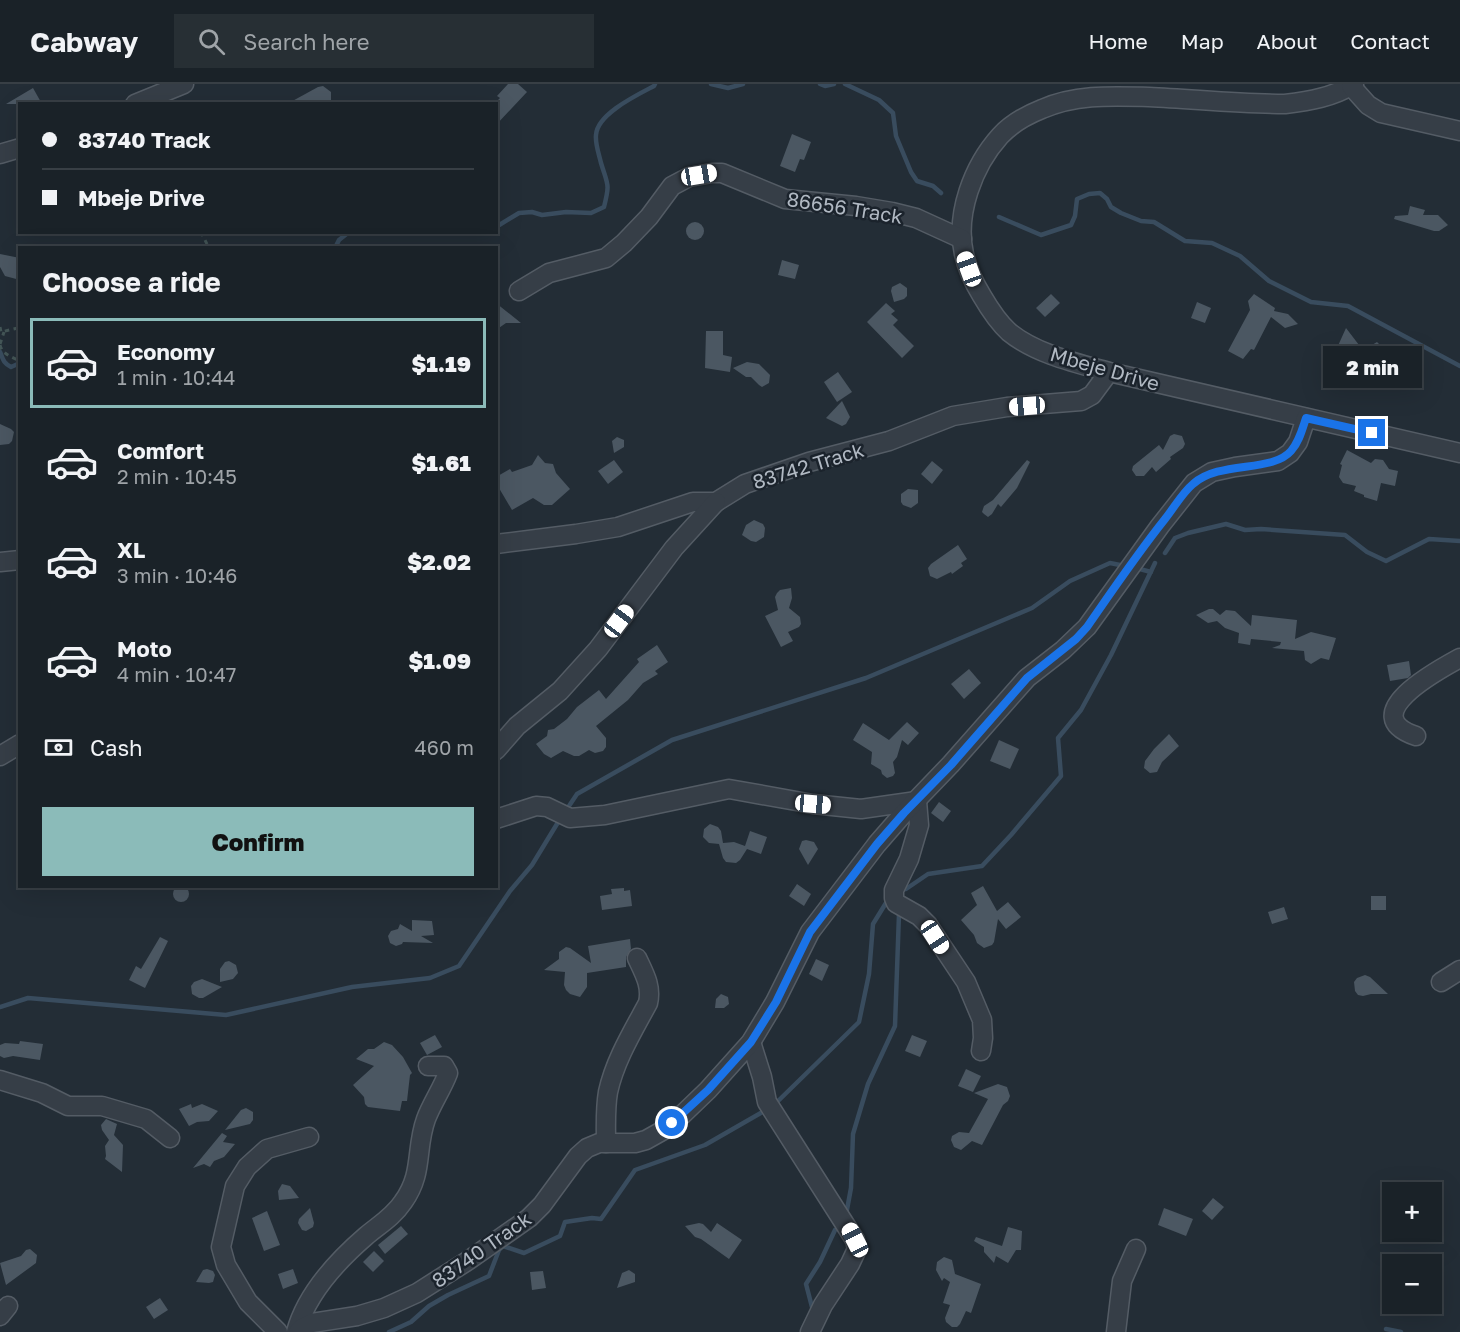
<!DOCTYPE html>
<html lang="en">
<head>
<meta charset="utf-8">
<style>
	:root { --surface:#1a2228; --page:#272f34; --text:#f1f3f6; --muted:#9fa4a8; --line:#383f45; --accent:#8bbbb9 }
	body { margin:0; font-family:"Golos Text",sans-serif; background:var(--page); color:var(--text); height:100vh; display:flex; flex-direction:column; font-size:22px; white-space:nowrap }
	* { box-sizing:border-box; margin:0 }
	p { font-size:20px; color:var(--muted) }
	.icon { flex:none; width:33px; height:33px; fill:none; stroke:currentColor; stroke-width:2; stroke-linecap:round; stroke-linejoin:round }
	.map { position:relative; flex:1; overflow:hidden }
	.sheet { position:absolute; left:18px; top:162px; width:480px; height:642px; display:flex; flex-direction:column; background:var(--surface); border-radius:0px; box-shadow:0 6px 24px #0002,0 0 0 2px var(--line) }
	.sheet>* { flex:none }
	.guide { position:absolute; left:18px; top:18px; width:480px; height:132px; border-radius:0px; box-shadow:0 6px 24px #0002,0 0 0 2px var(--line); display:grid; align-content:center; height:132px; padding:0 24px; background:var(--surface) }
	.tools { position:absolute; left:1382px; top:1098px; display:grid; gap:12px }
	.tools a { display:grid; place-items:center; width:60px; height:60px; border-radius:0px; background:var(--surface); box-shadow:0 6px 24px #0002,0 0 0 2px var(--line); font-size:30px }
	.end { position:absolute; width:27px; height:27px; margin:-14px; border:8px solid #1a73e8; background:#fff; box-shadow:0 0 0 3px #fff }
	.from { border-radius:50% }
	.bubble { position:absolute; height:42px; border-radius:0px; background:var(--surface); box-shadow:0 6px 24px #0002,0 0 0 2px var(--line); font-size:20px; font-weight:800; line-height:42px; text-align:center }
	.car { position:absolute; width:18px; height:36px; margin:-18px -9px; border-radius:8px; box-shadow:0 0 4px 2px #0007; background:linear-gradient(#fff 24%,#345 0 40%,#fff 0 76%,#345 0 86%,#fff 0) }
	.guide b { display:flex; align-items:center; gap:21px; height:57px; font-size:22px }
	.guide b+b { border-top:2px solid var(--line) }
	.guide i { width:15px; height:15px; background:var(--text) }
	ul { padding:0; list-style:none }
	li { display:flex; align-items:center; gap:18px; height:90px; margin:0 12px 9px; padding:0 12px; border:3px solid transparent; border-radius:0px }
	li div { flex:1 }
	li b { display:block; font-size:22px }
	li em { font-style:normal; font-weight:800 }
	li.on { border-color:var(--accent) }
	li>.icon { width:54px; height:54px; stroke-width:1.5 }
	h2 { padding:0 24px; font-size:27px; line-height:72px }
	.pay { display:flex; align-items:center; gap:15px; height:66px; padding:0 24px; font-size:22px }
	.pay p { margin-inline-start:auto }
	.primary-button { display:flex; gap:12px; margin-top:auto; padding:12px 24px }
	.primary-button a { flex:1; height:69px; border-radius:0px; background:var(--accent); color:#111; font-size:24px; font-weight:800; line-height:69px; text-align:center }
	header { display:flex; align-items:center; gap:36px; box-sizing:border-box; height:84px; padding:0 30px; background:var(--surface); border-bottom:2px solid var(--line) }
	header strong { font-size:28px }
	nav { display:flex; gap:33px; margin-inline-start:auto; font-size:21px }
	.search { width:420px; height:54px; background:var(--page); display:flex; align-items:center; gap:15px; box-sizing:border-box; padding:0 21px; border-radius:0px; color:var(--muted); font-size:22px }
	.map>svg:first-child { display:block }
</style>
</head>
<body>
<header>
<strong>Cabway</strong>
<div class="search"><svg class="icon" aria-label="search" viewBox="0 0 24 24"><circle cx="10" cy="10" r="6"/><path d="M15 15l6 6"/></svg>Search here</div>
<nav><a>Home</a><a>Map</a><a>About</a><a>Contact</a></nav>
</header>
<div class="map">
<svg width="1460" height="1248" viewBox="0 0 1460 1248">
	<rect width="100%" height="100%" fill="#232d36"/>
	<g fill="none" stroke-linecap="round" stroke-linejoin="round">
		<g stroke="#394c5e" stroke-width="4.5">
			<polyline points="711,0 728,4 743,0"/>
			<polyline points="820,0 825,2 834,0"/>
			<polyline points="845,0 879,16 893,29 896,52 911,88 917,97 933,102 941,109"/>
			<polyline points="999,133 1041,151 1071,141 1075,132 1077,115 1089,110 1100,109 1107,115 1111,123 1121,129 1141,137 1154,138 1185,157 1212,159 1240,172 1269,197 1311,218 1348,222 1460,282"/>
			<path d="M496,143L519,129L532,128L542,131L566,128L591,129L604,123C610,99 608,102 601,79C599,70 595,60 596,51C597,30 637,11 654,2L655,0"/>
			<polyline points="357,148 360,148"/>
			<polyline points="335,164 339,156 349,148"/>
			<path d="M0,268C3,275 3,279 11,283L20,279"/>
			<polyline points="1165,469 1175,454 1188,449 1226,440 1245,446 1261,445 1345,451 1367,468 1386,477 1429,455 1460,457"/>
			<polyline points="1136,484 1151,488"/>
			<polyline points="565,728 577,710 672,656 866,594 1032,524 1070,497 1110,479 1125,482"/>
			<polyline points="899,806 906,805 928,790 982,782 1011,751 1061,692 1058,654 1081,626 1111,571 1155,479"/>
			<polyline points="0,923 28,914 226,931 352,903 430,894 459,882 510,807 532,781 560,735"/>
			<polyline points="776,1019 859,938 869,890 873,840 889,814"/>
			<polyline points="846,1131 851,1104 853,1050 868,1000 895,942 899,830"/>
			<polyline points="813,1227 806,1200 820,1178 835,1146"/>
			<polyline points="1386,1245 1401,1248"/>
			<polyline points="389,1248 411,1238 429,1222 448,1211 489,1192 499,1166 503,1162 524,1169 560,1152 565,1138 592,1134 601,1135 635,1086 705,1061 766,1026"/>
		</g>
	</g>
	<g fill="#4b5762">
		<polygon points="508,0 518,0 527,8 496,41 496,18 500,14 497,12"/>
		<polygon points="323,2 331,8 331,20 287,20 318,3"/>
		<polygon points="33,4 42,20 6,20"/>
		<polygon points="792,50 811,58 804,76 800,75 795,88 780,82"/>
		<polygon points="1410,122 1425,126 1423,131 1438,131 1448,141 1439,147 1434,147 1394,135 1395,132 1408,131"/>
		<circle cx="695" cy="147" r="9"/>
		<polygon points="0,170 20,174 20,196 5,192 0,183"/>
		<polygon points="782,176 799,181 795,195 778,191"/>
		<polygon points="900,199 907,204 907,212 904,215 894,218 891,207 892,203"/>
		<polygon points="1051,210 1060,219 1045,233 1036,224"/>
		<polygon points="1254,210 1275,224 1274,227 1288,230 1298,240 1285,244 1271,233 1254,266 1251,265 1243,275 1228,267 1250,226 1248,217"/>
		<polygon points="1197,218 1211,224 1205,239 1191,234"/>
		<polygon points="496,219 521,239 506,239 496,246"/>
		<polygon points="886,219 895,227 891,230 898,236 893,241 914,262 902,274 867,238"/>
		<polygon points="1346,244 1359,261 1354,272 1347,273 1343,292 1330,290 1332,275"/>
		<polygon points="706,247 723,247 723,271 732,273 730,288 705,284"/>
		<polygon points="1377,258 1385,266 1400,274 1395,285 1403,296 1403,300 1398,305 1391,304 1388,291 1374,284 1379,276 1367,264"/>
		<polygon points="747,278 759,280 770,291 769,299 762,303 759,301 751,293 746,293 733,284"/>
		<polygon points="838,288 852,308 837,318 824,298"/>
		<polygon points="842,317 850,333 846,340 842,342 826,334"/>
		<polygon points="0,340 11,345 14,348 12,357 9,360 0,361"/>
		<polygon points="1174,350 1182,352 1185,360 1183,364 1170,373 1171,375 1156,388 1152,383 1144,392 1136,392 1132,386 1133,382 1159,361 1163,366 1170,352"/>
		<polygon points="617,353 624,356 624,363 614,369 612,357"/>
		<polygon points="1347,366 1371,379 1375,375 1383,376 1389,385 1398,387 1395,402 1381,399 1377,417 1364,413 1364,411 1354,407 1356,402 1343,399 1339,393 1342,381 1340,380"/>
		<polygon points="538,371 545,379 553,380 556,389 570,405 552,421 544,421 533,414 512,426 496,399 496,393 510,385 512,388 532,381"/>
		<polygon points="614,376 623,388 608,400 598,387"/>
		<polygon points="1027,376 1030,378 1017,404 1001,423 998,420 992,430 988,433 984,430 982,428 984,422 993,416"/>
		<polygon points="932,377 943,386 932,400 921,390"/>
		<polygon points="908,405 918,406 918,419 911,424 903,421 901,418 901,410"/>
		<polygon points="754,436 763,440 765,444 764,453 756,458 751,457 742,451 746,441"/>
		<polygon points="958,461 967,475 961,479 963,482 952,490 951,488 937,495 930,492 928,484 931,480"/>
		<polygon points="791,504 792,514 789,524 800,533 801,540 799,543 788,548 793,557 781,563 765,532 778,526 775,513 777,509 780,506"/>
		<polygon points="1209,525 1213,525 1220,531 1226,526 1235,527 1251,542 1252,531 1297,536 1295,555 1311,548 1336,554 1329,576 1321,574 1311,580 1305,576 1304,567 1272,564 1280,561 1281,558 1251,555 1250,561 1238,559 1239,549 1225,544 1217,537 1208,539 1196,531"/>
		<polygon points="657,561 668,578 655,587 658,590 643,599 628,616 596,642 606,654 606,663 603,667 595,669 589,666 579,672 574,672 563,667 551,674 544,670 536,660 547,652 548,646 554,645 567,635 577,623 599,606 606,615 639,578 637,575"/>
		<polygon points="1409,577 1411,591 1408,594 1390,597 1387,581"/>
		<polygon points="969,585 981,599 964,615 951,600"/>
		<polygon points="907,638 919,649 908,661 902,656 897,673 893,678 895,689 893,692 887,694 882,690 881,686 871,680 872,668 853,656 863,639 889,656"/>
		<polygon points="1169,650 1179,662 1162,678 1157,688 1150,689 1144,684 1145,677 1154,665"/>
		<polygon points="999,656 1019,665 1010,685 990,677"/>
		<polygon points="939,718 951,727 943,738 931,729"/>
		<polygon points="710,740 718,743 721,747 723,759 734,758 745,762 750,747 767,753 761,770 747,765 740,776 736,779 726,778 723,774 719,760 709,759 703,753 704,745"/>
		<polygon points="806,756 814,758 818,765 808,781 799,765 802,757"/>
		<polygon points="797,800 811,810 804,822 789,812"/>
		<circle cx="181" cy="810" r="8"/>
		<polygon points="983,802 997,827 1008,818 1021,833 1006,845 998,835 994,858 992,861 984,864 977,859 974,851 961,836 977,821 971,809"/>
		<polygon points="624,804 624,807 630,806 632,822 602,826 600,812 612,810 611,805"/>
		<rect x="1371" y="812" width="15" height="14"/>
		<polygon points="1284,823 1288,835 1272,840 1268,828"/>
		<polygon points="412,836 432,837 434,851 421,852 433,859 403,858 402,860 396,862 390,859 388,852 391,847 398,845 400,840 412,847"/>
		<polygon points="160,853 168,857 145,904 129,896 136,882 141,885"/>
		<polygon points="630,855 631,865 626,873 626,883 587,889 587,903 580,913 570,910 566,906 564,901 565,888 544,886 559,875 559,868 566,863 570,864 591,879 588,862"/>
		<polygon points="816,875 829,881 822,897 809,890"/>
		<polygon points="229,877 236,881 238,889 233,895 220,898 220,885 225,878"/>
		<polygon points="1365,891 1370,893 1388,910 1371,910 1363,912 1358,911 1355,907 1354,898 1357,894"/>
		<polygon points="202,895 222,903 203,914 199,914 192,910 191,902 194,898"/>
		<polygon points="721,910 728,913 729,920 724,924 715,924 716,915"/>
		<polygon points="435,951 442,963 427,971 420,959"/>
		<polygon points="912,951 927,957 920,973 905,967"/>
		<polygon points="20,957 43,960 40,976 13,972 4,974 0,972 0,961 5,959 19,960"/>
		<polygon points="384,958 392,961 403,973 412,989 410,991 407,1017 402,1017 400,1027 368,1023 365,1020 364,1013 353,1001 374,982 356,975 368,965 374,965"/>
		<polygon points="966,985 981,992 973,1008 958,1002"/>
		<polygon points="998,1000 1007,1003 1010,1012 1008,1017 1003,1021 982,1061 972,1057 961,1066 954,1063 951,1056 952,1052 959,1048 969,1049 988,1015 974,1009"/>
		<polygon points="191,1020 192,1024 202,1020 218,1027 209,1037 197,1038 189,1042 179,1025"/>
		<polygon points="246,1024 253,1028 253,1036 250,1040 225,1046 241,1026"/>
		<polygon points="106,1035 117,1040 114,1051 123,1061 122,1088 105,1075 106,1072 105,1062 109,1056 102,1046 101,1041"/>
		<polygon points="222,1049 227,1052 223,1058 235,1060 224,1073 214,1077 210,1083 204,1080 193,1084"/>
		<polygon points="282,1100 290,1102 299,1114 279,1116 278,1107"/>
		<polygon points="1213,1114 1224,1123 1212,1136 1202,1127"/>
		<polygon points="310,1124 314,1139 313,1143 306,1147 302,1146 298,1139 299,1135"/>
		<polygon points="1164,1124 1193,1135 1186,1152 1158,1141"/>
		<polygon points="267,1127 280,1161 264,1167 252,1134"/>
		<polygon points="699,1139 703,1140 711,1148 717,1139 742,1156 729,1175 701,1155 695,1153 685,1142"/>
		<polygon points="401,1142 408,1150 385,1170 378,1161"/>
		<polygon points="1008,1143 1022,1147 1021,1166 1016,1166 1008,1179 996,1172 994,1179 984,1168 984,1163 974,1157 976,1153 1002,1162"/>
		<polygon points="30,1165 37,1171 36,1179 6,1201 0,1179 21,1172 26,1166"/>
		<polygon points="374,1167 384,1177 373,1188 363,1178"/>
		<polygon points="944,1173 952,1176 955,1190 981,1200 971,1229 966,1227 960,1240 957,1243 952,1243 946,1238 945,1234 950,1221 943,1219 950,1198 944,1194 942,1197 936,1186 937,1178"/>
		<polygon points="207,1185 213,1187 215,1191 213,1198 209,1199 196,1198 203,1186"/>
		<polygon points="293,1185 298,1199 283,1205 278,1190"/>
		<polygon points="629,1186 635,1190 635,1198 617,1204 622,1189"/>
		<polygon points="543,1187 546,1204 532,1206 530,1188"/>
		<polygon points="160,1214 168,1226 154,1235 146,1223"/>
	</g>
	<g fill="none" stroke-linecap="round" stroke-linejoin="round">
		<defs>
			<g id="minor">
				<path d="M1354,0C1333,13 1310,17 1285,20C1239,20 1194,15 1149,13C1112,12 1076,10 1042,25C1027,31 1011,40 1000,52C973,82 955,130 964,170C967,184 974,199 982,212C989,224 998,238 1009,248C1036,270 1076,279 1109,288L1460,369"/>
				<polyline points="1351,2 1368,21 1381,29 1460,47"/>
				<polyline points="135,20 184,0"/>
				<polyline points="0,70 20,64"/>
				<polyline points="519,207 549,189 606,174 624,159 649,133 672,102 689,93 712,89 722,89 785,115 856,122 892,128 916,134 962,155"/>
				<polyline points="496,460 576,450 618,443 693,418 716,418 745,400 809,378 889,357 953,332 1007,323 1081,317 1092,311 1109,288"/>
				<polyline points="0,478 20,476"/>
				<path d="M1416,652C1354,631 1438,586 1460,574"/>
				<polyline points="496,666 517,642 560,607 598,565 674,464 716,418"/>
				<polyline points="0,672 20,660"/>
				<polyline points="496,735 536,722 547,723 570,734 605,731 729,705 813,720 861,725 917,717 919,741 909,775 894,806 894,814 896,819 919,832 928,841 966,898 982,936 983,954 981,967"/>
				<polyline points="1441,898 1460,886"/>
				<polyline points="751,958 762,993 767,1018 855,1156 857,1165 850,1180 823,1221 810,1248"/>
				<polyline points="0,996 42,1009 68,1022 102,1022 146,1035 170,1054"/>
				<path d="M606,1059C606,1042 605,1025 608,1008C615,976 633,947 648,919C652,902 644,889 637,874"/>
				<polyline points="0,1232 8,1222"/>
				<polyline points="278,1248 248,1218 226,1181 221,1163 235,1102 247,1083 267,1065 309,1053"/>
				<path d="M296,1248C306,1211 337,1177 366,1152C379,1141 393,1133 403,1118C424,1089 415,1065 426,1035C432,1019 442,1005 448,989L444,982H428"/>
				<polyline points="298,1248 302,1244 312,1239 357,1232 384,1224 417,1209 469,1176 529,1134 542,1121 578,1072 587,1064 599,1059 635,1059 646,1056 662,1047 683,1030 708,1006 751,958 775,918 810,848 877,760 904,729 951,680 1027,594 1063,566 1087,543 1160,442 1194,399 1212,388 1235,383 1278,377 1290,369 1298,358 1306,334"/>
				<polyline points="1116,1248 1122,1197 1136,1165"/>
			</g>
		</defs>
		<use href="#minor" stroke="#545c65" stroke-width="21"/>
		<g stroke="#445657" stroke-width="3" stroke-dasharray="4.5 4.5" stroke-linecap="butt">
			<polyline points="201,148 209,164"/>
			<polyline points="0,243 1,248 18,244"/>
			<polyline points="0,260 4,248"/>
			<path d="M0,261C2,270 12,273 20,277"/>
		</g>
		<use href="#minor" stroke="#363e47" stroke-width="18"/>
	</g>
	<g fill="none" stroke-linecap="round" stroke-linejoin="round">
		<path stroke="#1a73e8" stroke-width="8" d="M672,1039L708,1006L751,958L776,918L810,848L877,760L904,729L951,681L1027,594L1076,555L1087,543C1112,507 1137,470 1165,435C1174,424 1182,409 1193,400C1220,376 1272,389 1291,367C1299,358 1302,346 1306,334L1372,349"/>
	</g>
	<g text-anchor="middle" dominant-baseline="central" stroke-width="5" stroke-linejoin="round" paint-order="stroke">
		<g font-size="20" fill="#b1b9c3" stroke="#1b232c">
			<text transform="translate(845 123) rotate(9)">86656 Track</text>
			<text transform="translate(1105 284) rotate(16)">Mbeje Drive</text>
			<text transform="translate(808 381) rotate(-17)">83742 Track</text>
			<text transform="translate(481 1165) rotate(-35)">83740 Track</text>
		</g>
	</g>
</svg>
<div class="tools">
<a>+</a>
<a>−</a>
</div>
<i class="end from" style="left:672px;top:1039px"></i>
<i class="end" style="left:1372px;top:349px"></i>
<div class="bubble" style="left:1323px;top:262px;width:99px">2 min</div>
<i class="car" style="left:699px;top:91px;rotate:80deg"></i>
<i class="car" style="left:969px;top:185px;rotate:340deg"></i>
<i class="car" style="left:1027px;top:322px;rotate:266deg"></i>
<i class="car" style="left:619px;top:537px;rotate:37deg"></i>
<i class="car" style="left:813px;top:720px;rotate:95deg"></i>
<i class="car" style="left:935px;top:853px;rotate:147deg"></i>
<i class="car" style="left:855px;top:1156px;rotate:333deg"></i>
<div class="guide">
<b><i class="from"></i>83740 Track</b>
<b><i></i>Mbeje Drive</b>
</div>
<section class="sheet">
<h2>Choose a ride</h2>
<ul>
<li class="on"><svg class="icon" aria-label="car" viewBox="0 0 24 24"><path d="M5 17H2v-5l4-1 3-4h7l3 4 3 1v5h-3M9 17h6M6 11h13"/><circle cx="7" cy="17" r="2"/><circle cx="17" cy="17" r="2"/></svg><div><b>Economy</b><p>1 min · 10:44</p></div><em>$1.19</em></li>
<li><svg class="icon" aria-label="car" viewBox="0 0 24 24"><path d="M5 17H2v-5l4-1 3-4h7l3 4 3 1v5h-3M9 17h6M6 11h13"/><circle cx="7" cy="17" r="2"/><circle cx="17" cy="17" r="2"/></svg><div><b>Comfort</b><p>2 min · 10:45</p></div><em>$1.61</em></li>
<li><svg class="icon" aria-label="car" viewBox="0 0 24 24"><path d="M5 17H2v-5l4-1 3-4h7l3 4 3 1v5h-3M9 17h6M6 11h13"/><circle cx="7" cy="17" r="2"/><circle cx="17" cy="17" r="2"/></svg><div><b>XL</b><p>3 min · 10:46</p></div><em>$2.02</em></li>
<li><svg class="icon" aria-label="car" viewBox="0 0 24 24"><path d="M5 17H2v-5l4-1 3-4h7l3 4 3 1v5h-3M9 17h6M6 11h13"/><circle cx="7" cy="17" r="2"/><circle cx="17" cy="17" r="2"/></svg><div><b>Moto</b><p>4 min · 10:47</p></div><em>$1.09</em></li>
</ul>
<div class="pay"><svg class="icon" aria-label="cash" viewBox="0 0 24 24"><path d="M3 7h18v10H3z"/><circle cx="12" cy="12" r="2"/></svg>Cash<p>460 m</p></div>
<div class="primary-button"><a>Confirm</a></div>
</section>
</div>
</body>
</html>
